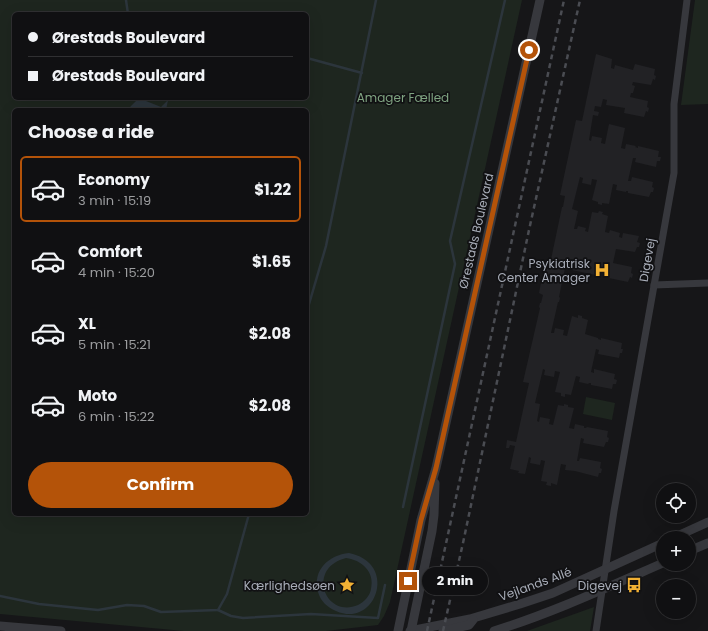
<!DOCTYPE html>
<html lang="en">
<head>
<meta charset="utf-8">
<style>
	:root { --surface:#101012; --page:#19191b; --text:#f1f3f6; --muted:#9c9d9f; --line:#303032; --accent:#b45309 }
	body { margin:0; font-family:Poppins,sans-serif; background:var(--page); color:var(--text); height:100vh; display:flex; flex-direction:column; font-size:15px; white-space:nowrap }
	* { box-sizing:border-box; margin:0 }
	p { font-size:13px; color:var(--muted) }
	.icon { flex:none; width:22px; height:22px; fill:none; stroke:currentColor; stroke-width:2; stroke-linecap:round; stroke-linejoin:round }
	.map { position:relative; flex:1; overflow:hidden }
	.panel { position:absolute; left:12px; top:108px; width:297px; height:408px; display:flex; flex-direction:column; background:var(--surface); border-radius:6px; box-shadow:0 4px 16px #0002,0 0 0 1px var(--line) }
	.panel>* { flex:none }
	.top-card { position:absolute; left:12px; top:12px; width:297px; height:88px; border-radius:6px; box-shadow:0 4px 16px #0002,0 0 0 1px var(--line); display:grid; align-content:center; height:88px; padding:0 16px; background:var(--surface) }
	.controls { position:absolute; left:656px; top:483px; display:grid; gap:8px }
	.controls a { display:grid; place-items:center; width:40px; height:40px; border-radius:50%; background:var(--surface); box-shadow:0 4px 16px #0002,0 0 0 1px var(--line); font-size:20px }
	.end { position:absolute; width:18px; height:18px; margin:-9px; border:5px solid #b45309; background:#fff; box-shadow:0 0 0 2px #fff }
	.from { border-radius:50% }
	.bubble { position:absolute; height:28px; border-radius:14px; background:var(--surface); box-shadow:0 4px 16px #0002,0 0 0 1px var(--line); font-size:13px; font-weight:700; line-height:28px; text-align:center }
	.top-card b { display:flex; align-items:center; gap:14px; height:38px; font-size:15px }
	.top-card b+b { border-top:1px solid var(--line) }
	.top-card i { width:10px; height:10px; background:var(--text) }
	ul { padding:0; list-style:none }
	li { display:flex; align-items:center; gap:12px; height:66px; margin:0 8px 6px; padding:0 8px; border:2px solid transparent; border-radius:6px }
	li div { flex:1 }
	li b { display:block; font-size:15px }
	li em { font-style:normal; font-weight:700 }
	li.on { border-color:var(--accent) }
	li>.icon { width:36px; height:36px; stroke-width:1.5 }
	h2 { padding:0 16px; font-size:18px; line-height:48px }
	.cta { display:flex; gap:8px; margin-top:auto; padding:8px 16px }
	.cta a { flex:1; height:46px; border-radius:24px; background:var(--accent); color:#fff; font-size:16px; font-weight:700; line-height:46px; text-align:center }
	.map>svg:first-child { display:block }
</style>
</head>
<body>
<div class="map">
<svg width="708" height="631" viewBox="0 0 708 631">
	<rect width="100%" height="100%" fill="#161618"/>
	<polygon fill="#222225" points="596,54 612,59 611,68 614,69 615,65 633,70 635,64 655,69 654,75 656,76 655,80 653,79 651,85 633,82 632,85 635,86 633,93 631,93 630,97 648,101 647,107 649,108 648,112 646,111 644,117 624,113 625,108 606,105 607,100 603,99 601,107 595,106 594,111 599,112 598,116 593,115 589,140 591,141 592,136 602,138 601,143 605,144 609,124 625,128 621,148 625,149 626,144 636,146 635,147 638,148 638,146 659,151 658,157 661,157 660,161 657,161 656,167 635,162 636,158 633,158 628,181 631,181 632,177 653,182 652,187 654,188 653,192 651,192 649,197 628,193 628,191 626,191 626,192 616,190 617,185 613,184 609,204 602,203 602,205 598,204 598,202 592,200 597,180 592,179 591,185 582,183 583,178 580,177 572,209 578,211 574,229 577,229 578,226 586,228 585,231 588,232 592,212 598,213 599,211 603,212 602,214 608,216 605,232 609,233 610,230 620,233 619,237 622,238 623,233 639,236 637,242 640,243 639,247 637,247 635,252 616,249 613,263 632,267 631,273 633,274 632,278 630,277 628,282 604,277 605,273 601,272 600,276 572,270 573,264 566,263 559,297 560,298 559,302 558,302 551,333 554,333 555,328 564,330 563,335 567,336 572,316 578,318 578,315 582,316 582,318 588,320 585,334 598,338 598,339 601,340 601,338 622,343 621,349 623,349 622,353 620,353 619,358 598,354 599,350 596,349 591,372 594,373 594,369 615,374 614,379 617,380 616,384 613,384 612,389 591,385 591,383 589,383 588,384 579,382 580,377 576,376 571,395 565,394 565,397 561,396 561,393 555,392 560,372 555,371 554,377 544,375 545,370 543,369 535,403 540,404 537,421 539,422 540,417 550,419 549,424 553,425 558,405 564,406 564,404 568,405 568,407 574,408 569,428 574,429 575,424 584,426 584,428 586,428 587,427 608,431 607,437 609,438 608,442 606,442 604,447 583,443 584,439 581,438 577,461 579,461 580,458 601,462 600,468 602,469 601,473 599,473 598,477 575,471 565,470 566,465 561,464 557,485 551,483 551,486 546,485 547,482 541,481 545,461 541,460 540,465 530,463 531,458 529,457 525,474 518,473 519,471 510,469 515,446 510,445 509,448 506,448 507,440 516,442 525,401 529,383 523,382 540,308 539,307 540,303 541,303 543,295 539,293 544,268 549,269 562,207 563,207 565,196 560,195 576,120 582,121"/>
	<g fill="#1e261f" fill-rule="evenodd">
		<path d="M0,0H522L390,602L384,616L378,625L326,631H184L0,614ZM14,14H307V98H14ZM14,110H307V514H14Z"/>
		<polygon points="695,0 708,0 708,104 681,105"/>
		<polygon points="586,397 615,403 612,420 583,414"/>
		<polygon points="594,607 590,631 527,631"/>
	</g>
	<g fill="#2c353c" fill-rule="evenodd">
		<polygon points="141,99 161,107 168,100 166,110 127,110 137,100"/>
		<path d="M349,553C399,563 376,629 336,611C327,607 321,602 318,592C312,570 329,555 349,553ZM346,558C362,560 375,572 371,589C370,596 364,602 358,605C325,619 306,568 346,558Z"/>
	</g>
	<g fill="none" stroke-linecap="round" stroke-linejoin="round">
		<g stroke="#2c353c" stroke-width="2.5">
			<polyline points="126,0 128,14"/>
			<polyline points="307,58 362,73"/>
			<polyline points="307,311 326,246 376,0"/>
			<polyline points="403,507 455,264 450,241 505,0"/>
			<polyline points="0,596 39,604 98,610 127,605 144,606 161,612 218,610 227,594 249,514"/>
			<polyline points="218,610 231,616 243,618 311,614 378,618 385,585"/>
		</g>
		<g stroke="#37383d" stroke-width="7">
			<polyline points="654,285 708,283"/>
			<polyline points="596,631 614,511 674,173 674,104 687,0"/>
		</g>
		<g stroke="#37383d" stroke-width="9">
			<polyline points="673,538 708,522"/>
			<polyline points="689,551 708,543"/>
			<polyline points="0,626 61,631"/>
			<polyline points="398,631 421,520 436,468 540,0"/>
			<polyline points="410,631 470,619 520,604 553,593 663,543"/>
			<polyline points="411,631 432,531 434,515 435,483"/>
			<polyline points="443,631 469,625 473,620"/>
			<path d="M494,631C552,613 608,587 663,563"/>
		</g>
		<g stroke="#4a4c52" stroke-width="2.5" stroke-dasharray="5 4" stroke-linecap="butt">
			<polyline points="427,631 564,0"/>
			<polyline points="443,631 463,543 529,230 580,0"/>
		</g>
	</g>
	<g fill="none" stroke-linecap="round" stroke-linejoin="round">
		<polyline stroke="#b45309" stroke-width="5" points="408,581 421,520 436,468 529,50"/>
	</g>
	<defs>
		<symbol id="hospital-bare" viewBox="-9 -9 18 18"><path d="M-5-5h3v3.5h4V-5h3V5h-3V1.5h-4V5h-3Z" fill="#f2b134" stroke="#111113" stroke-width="2.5" paint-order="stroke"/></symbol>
		<symbol id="sight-bare" viewBox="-9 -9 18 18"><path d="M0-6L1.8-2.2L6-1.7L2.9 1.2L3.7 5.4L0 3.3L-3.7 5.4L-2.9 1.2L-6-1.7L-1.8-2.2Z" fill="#f2b134" stroke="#111113" stroke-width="2.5" paint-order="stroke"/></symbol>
		<symbol id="bus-bare" viewBox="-9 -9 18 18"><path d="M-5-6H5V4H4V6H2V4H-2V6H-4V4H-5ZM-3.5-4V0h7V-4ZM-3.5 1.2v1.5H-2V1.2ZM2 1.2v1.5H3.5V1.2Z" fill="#f2b134" stroke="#111113" stroke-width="2.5" paint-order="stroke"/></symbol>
	</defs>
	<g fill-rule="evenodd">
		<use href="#hospital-bare" x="591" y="259" width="22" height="22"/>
		<use href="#sight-bare" x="336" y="574" width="22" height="22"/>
		<use href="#bus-bare" x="623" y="574" width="22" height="22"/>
	</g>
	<g text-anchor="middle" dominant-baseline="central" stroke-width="3.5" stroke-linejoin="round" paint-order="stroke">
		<g font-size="12" fill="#7fa381" stroke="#111113">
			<text x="403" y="97">Amager Fælled</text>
		</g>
		<g font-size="12" fill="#a8adb8" stroke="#111113">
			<text transform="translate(476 231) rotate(-77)">Ørestads Boulevard</text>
			<text transform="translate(647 260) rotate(-80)">Digevej</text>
			<text transform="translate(535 584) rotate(-20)">Vejlands Allé</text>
		</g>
		<g font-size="12" fill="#a8adb8" stroke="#111113" text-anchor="end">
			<text x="590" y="263">Psykiatrisk<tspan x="590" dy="14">Center Amager</tspan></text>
			<text x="335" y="585">Kærlighedsøen</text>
			<text x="622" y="585">Digevej</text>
		</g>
	</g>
</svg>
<div class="controls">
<a><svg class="icon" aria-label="locate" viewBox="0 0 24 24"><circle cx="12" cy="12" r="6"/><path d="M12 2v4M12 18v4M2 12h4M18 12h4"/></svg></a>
<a>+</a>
<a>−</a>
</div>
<i class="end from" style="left:529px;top:50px"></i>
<i class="end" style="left:408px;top:581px"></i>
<div class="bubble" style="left:422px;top:567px;width:66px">2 min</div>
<div class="top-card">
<b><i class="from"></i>Ørestads Boulevard</b>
<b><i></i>Ørestads Boulevard</b>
</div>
<section class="panel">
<h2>Choose a ride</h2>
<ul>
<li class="on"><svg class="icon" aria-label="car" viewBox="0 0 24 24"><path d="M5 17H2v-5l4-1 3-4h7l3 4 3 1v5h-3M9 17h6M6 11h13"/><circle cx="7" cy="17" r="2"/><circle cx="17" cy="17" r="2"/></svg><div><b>Economy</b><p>3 min · 15:19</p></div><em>$1.22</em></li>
<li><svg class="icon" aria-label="car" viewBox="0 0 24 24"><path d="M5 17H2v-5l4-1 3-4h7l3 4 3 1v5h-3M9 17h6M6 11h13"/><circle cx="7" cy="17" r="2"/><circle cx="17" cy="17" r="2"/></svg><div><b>Comfort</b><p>4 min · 15:20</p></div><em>$1.65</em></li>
<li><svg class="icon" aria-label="car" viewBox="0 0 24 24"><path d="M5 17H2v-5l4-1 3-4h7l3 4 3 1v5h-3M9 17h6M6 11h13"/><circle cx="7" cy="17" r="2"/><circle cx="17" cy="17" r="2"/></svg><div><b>XL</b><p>5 min · 15:21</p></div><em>$2.08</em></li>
<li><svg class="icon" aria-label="car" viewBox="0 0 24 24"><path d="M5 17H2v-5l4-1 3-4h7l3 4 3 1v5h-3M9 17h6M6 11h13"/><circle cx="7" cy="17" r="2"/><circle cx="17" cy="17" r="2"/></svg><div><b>Moto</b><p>6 min · 15:22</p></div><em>$2.08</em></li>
</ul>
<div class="cta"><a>Confirm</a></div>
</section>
</div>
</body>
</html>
